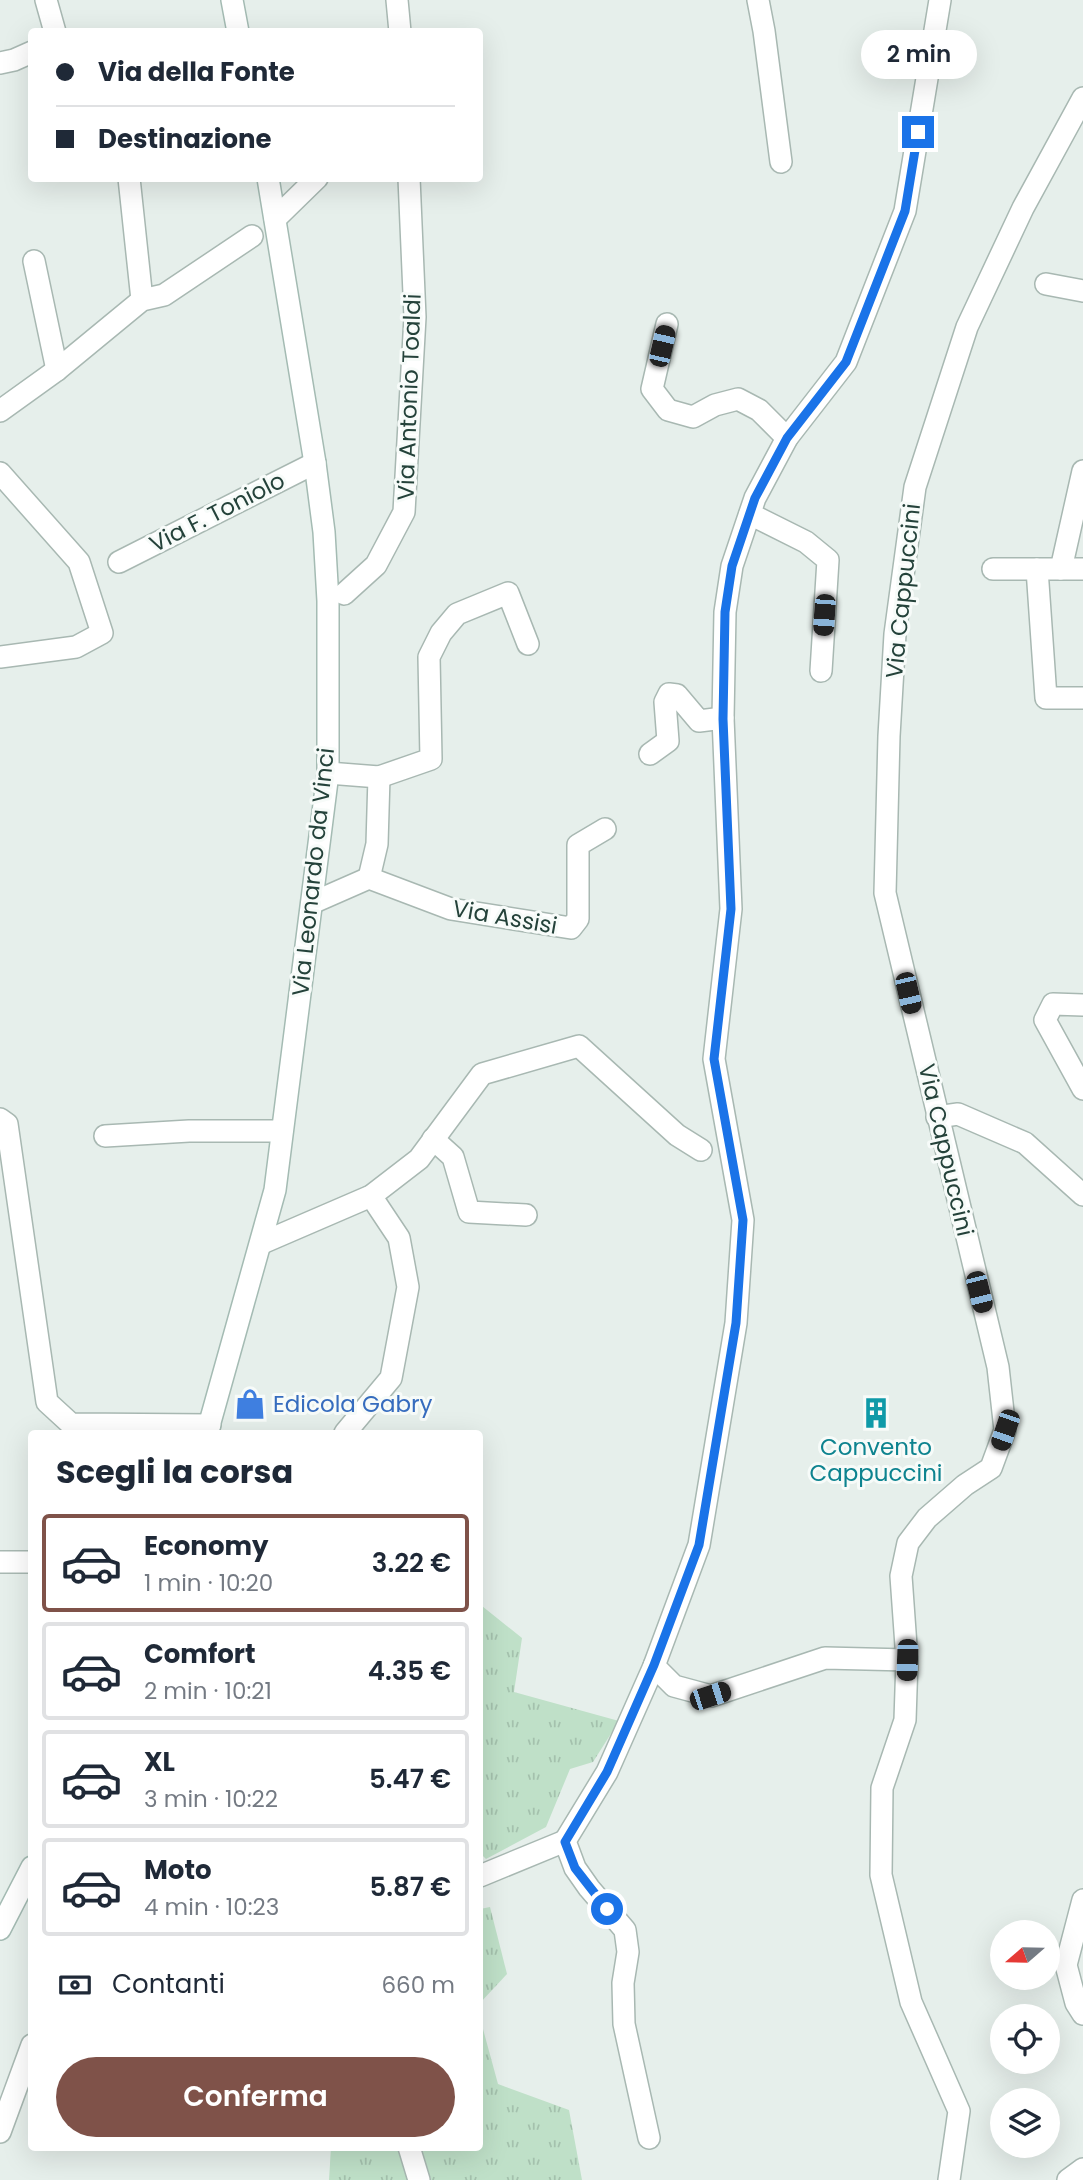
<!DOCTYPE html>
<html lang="it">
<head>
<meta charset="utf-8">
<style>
	:root { --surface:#fff; --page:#f2f2f3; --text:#1f2937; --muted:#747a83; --line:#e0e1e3; --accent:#7f5249 }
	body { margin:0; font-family:Poppins,sans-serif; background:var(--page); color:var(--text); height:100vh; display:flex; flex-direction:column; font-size:26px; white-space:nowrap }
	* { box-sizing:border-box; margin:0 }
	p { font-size:23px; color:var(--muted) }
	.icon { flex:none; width:38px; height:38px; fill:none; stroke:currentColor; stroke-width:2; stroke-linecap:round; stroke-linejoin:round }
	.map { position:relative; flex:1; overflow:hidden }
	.sheet { position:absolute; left:28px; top:1430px; width:455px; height:721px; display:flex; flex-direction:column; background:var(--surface); border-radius:7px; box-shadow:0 7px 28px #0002 }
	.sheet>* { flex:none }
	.hud { position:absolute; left:28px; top:28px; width:455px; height:154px; border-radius:7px; box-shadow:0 7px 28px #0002; display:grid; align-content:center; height:154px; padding:0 28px; background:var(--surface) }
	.needle { width:46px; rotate:250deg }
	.controls { position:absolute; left:990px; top:1920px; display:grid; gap:14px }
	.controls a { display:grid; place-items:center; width:70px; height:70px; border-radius:50%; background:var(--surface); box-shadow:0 7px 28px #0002; font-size:35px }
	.end { position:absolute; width:32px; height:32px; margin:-16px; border:9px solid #1a73e8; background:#fff; box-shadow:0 0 0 4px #fff }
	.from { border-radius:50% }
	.bubble { position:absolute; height:49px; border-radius:24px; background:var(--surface); box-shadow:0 7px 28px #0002; font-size:23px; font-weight:600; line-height:49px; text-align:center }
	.car { position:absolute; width:21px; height:42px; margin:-21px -10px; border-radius:9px; box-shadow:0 0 5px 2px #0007; background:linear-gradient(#222 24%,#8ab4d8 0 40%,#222 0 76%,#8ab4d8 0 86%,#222 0) }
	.hud b { display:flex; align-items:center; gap:24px; height:66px; font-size:26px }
	.hud b+b { border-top:2px solid var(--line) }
	.hud i { width:18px; height:18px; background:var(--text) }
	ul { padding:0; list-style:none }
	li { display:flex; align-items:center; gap:21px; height:98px; margin:0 14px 10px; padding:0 14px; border:4px solid var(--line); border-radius:7px }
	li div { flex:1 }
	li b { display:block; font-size:26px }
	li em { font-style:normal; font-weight:600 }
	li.active { border-color:var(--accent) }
	li>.icon { width:63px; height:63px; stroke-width:1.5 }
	h2 { padding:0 28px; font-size:32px; line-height:84px }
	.pay { display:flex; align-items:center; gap:18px; height:77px; padding:0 28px; font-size:26px }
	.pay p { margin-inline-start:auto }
	.button { display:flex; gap:14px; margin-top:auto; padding:14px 28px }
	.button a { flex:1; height:80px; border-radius:42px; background:var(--accent); color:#fff; font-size:28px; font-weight:600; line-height:80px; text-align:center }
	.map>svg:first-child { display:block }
</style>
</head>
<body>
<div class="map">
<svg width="1083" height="2180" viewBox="0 0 1083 2180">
	<defs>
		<pattern id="grass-tufts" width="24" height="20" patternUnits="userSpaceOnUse" patternTransform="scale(1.75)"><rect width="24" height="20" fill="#bfe0c8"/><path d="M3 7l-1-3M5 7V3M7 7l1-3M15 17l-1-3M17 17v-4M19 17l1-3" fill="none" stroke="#a4c1ad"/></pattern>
	</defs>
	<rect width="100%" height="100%" fill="#e6efeb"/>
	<g fill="url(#grass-tufts)">
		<polygon points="482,1606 522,1638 514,1692 619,1721 593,1762 570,1769 546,1827 486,1859 480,1853 480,1608"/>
		<polygon points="490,1907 507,1974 480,2003 480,1909"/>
		<polygon points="480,2018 498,2084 569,2110 582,2180 431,2180 421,2147 480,2147"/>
		<polygon points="331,2147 399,2147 410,2180 329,2180"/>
	</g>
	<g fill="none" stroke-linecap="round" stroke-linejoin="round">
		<defs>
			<g id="street">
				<polyline points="46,0 55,32"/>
				<polyline points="397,0 400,32"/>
				<polyline points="758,0 764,31 781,162"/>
				<polyline points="0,63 14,60 32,52"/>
				<polyline points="129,178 142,300"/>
				<polyline points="275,219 317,178"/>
				<polyline points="34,261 57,370"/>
				<polyline points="1046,284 1083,291"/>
				<polyline points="667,324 652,389 668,410 693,417 715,405 738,399 759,410 787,438"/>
				<polyline points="0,411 57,370 142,300 164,295 252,236"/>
				<polyline points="0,473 79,562 102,633 76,647 0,657"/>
				<polyline points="750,514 806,542 828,560 821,671"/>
				<polyline points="119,562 315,463"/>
				<polyline points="993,569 1083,569"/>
				<polyline points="1037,569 1046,698 1083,698"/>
				<polyline points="1061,569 1083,471"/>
				<polyline points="344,594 376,565 404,512 415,317 409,178"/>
				<polyline points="650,754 668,741 665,702 669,694 677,695 699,721 723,718"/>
				<polyline points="328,773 379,777 377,844 369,878"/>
				<polyline points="379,777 431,759 429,657 441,633 457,614 508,593 528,644"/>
				<polyline points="312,903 369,878 451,909 571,928 578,919 578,845 605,829"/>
				<polyline points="1083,1005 1053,1004 1045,1020 1083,1089"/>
				<polyline points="937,1117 958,1114 1025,1143 1083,1195"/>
				<polyline points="0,1119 7,1124 47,1402 71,1424 210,1425"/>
				<polyline points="105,1136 189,1131 282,1131"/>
				<polyline points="433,1139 453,1157 469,1212 526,1215"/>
				<polyline points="262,1243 371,1196 419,1159 482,1074 579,1046 677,1135 701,1150"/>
				<polyline points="345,1433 391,1378 408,1287 399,1238 371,1196"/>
				<polyline points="0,1562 32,1562"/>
				<polyline points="654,1666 674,1686 711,1696 825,1658 907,1660"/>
				<polyline points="480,1876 565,1841"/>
				<polyline points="1083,1900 1066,1965 1076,2003 1083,2014"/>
				<polyline points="0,2132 32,2045"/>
				<polyline points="649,2138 624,2024 623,1983 628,1952 625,1930 589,1888 575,1868 565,1841 607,1772 654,1666 699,1545 736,1323 743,1220 714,1059 731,909 723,718 725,612 732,566 755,498 787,438 846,362 905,211 940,0"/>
				<polyline points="409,2147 419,2180"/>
				<polyline points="949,2180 959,2111 911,2002 881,1875 882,1788 905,1720 907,1660 901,1576 908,1543 927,1518 965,1485 991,1468 1005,1430 998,1367 885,893 889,736 895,634 915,487 967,327 1023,208 1083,98"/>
				<polyline points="1068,2180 1083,2169"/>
			</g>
			<g id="secondary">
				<polyline points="232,0 238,32"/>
				<polyline points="207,1433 275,1190 328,773 328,601 324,532 315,463 268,178"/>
				<polyline points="0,1929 32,1867"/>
			</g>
		</defs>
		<use href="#street" stroke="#a8b8b2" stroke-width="24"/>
		<use href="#secondary" stroke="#a4bbb3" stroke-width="24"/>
		<use href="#street" stroke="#fff" stroke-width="21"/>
		<use href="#secondary" stroke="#fff" stroke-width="21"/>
	</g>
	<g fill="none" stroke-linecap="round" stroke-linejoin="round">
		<polyline stroke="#1a73e8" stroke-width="9" points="607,1909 575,1868 565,1842 607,1772 654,1665 699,1545 736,1323 743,1220 714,1059 731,909 723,719 725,612 732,566 755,498 787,438 846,362 905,211 918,132"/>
	</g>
	<defs>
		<symbol id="shop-bare" viewBox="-9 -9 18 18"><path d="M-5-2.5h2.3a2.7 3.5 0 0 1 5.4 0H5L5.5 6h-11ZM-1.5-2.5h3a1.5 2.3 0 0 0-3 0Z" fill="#3f7fe0" stroke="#f7fbf9" stroke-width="2.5" paint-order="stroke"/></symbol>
		<symbol id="building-bare" viewBox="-9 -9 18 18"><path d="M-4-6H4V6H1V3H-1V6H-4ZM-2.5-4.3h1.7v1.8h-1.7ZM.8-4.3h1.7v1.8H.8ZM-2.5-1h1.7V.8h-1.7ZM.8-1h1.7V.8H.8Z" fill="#0f9aa8" stroke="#f7fbf9" stroke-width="2.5" paint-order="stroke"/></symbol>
	</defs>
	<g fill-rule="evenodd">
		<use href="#shop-bare" x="228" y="1382" width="44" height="44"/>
		<use href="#building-bare" x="854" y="1391" width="44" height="44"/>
	</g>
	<g text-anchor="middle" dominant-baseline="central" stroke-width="6" stroke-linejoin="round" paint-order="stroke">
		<g font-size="23" fill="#24423a" stroke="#f7fbf9">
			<text transform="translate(409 397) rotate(-88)">Via Antonio Toaldi</text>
			<text transform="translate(217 512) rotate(-27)">Via F. Toniolo</text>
			<text transform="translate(903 591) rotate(-84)">Via Cappuccini</text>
			<text transform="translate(313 872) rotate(-84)">Via Leonardo da Vinci</text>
			<text transform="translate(505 917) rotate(10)">Via Assisi</text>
			<text transform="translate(946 1150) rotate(77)">Via Cappuccini</text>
		</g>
		<g font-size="23" fill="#366cbe" stroke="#f7fbf9" text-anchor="start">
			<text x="273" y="1404">Edicola Gabry</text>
		</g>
		<g font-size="23" fill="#0d838f" stroke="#f7fbf9">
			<text x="876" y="1447">Convento<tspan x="876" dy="26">Cappuccini</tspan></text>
		</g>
	</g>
</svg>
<div class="controls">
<a><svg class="needle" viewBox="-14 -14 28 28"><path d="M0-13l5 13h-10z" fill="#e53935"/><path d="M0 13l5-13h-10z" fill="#747a83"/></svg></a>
<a><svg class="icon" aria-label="locate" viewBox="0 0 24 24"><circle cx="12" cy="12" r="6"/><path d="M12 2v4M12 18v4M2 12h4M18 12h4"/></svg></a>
<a><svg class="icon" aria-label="layers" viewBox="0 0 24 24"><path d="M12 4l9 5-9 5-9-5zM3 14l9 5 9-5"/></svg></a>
</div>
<i class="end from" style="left:607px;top:1909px"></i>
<i class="end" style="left:918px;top:132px"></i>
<div class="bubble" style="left:861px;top:30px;width:116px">2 min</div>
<i class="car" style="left:662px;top:346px;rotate:13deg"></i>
<i class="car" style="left:824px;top:615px;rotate:184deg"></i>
<i class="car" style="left:908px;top:993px;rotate:167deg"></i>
<i class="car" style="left:979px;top:1292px;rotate:166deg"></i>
<i class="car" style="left:1005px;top:1430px;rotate:199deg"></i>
<i class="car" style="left:907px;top:1660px;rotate:182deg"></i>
<i class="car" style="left:710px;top:1696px;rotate:72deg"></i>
<div class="hud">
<b><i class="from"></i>Via della Fonte</b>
<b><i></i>Destinazione</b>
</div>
<section class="sheet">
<h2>Scegli la corsa</h2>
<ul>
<li class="active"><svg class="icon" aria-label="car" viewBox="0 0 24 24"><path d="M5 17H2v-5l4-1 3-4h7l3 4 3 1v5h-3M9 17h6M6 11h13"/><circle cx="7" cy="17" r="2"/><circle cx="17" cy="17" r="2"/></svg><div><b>Economy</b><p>1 min · 10:20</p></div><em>3.22 €</em></li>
<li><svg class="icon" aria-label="car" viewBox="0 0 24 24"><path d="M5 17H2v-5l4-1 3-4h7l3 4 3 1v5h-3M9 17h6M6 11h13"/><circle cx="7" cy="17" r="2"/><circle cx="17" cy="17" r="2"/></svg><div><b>Comfort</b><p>2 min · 10:21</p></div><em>4.35 €</em></li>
<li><svg class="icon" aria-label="car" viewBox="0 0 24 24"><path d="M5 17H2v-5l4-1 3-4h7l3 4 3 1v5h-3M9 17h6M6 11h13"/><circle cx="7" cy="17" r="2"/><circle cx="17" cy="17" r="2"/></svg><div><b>XL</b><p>3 min · 10:22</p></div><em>5.47 €</em></li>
<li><svg class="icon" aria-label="car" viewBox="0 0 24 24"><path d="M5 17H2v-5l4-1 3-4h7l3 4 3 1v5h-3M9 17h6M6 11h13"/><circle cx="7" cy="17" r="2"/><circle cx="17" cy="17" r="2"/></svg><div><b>Moto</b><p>4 min · 10:23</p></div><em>5.87 €</em></li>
</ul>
<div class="pay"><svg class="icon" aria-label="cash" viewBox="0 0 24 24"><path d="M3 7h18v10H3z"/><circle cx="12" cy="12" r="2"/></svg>Contanti<p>660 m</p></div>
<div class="button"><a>Conferma</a></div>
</section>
</div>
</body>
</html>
